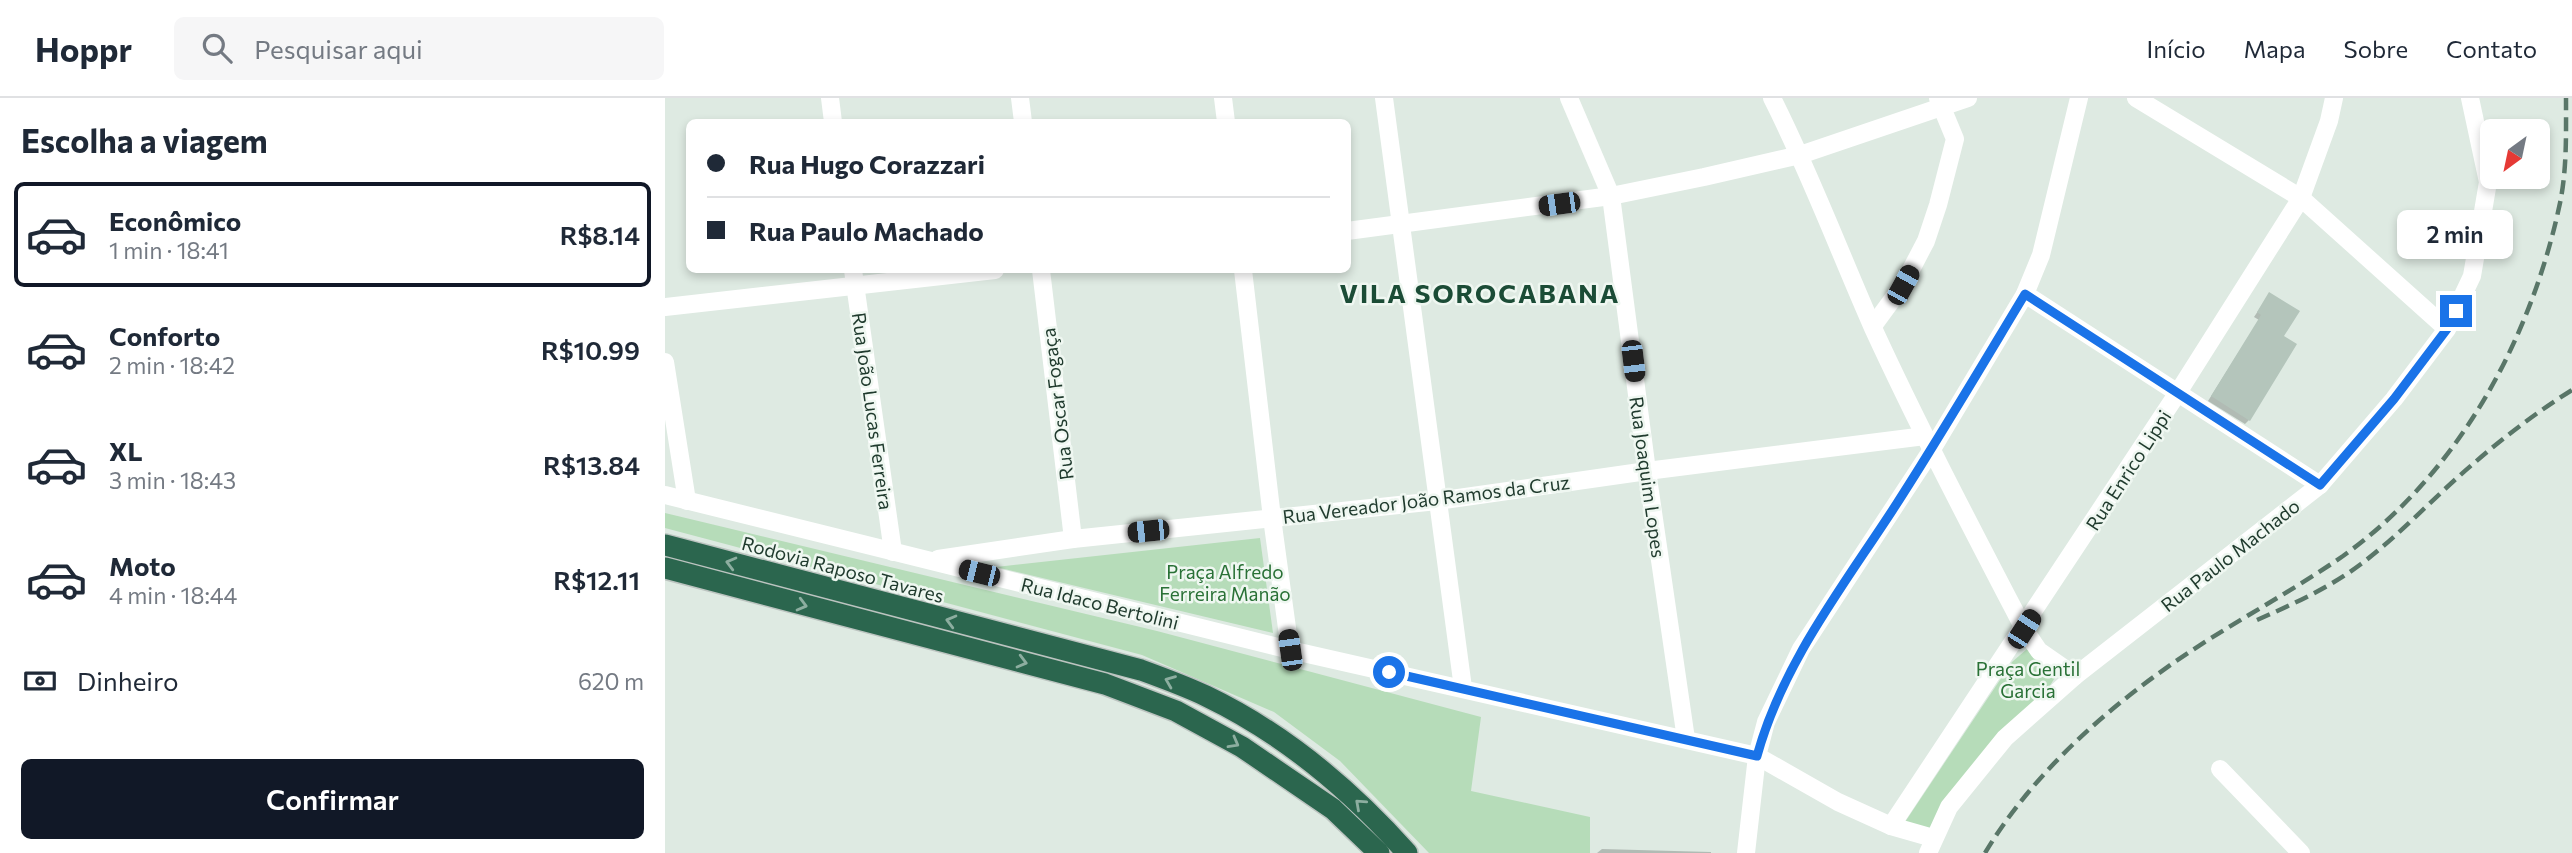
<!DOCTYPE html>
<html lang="pt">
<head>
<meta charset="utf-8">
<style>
	:root { --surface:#fff; --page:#f6f6f7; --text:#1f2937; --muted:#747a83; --line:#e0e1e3; --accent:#111827 }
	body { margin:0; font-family:Commissioner,sans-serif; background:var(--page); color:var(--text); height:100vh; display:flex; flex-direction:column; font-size:26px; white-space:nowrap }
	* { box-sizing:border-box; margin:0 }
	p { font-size:23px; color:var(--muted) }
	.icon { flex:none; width:38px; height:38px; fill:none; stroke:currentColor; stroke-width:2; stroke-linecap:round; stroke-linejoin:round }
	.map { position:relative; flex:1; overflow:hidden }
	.panel { display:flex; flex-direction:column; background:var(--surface); width:665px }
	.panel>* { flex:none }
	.guide { position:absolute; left:21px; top:21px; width:665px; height:154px; border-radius:10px; box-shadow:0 4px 10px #0003; display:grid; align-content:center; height:154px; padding:0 21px; background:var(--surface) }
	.needle { width:46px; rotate:213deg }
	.buttons { position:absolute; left:1815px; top:21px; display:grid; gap:14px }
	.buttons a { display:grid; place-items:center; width:70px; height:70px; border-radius:10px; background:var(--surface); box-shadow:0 4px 10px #0003; font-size:35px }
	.end { position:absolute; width:32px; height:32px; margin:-16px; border:9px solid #1a73e8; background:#fff; box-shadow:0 0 0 4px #fff }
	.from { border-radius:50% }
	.bubble { position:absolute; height:49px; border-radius:10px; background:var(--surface); box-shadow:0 4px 10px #0003; font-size:23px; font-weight:600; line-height:49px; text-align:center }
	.car { position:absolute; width:21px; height:42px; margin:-21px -10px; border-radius:9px; box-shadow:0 0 5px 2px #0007; background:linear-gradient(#222 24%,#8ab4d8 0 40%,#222 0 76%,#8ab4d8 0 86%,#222 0) }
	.guide b { display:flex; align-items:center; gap:24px; height:66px; font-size:26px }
	.guide b+b { border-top:2px solid var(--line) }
	.guide i { width:18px; height:18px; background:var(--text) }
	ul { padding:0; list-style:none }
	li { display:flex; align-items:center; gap:21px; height:105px; margin:0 14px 10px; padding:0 7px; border:4px solid transparent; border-radius:10px }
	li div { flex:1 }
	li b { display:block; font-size:26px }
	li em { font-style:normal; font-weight:600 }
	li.selected { border-color:var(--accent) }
	li>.icon { width:63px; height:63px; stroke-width:1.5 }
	h2 { padding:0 21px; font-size:32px; line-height:84px }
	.pay { display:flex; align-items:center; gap:18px; height:77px; padding:0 21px; font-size:26px }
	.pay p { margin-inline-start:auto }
	.primary-button { display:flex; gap:14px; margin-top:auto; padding:14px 21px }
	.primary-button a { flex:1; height:80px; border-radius:10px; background:var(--accent); color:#fff; font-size:28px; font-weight:600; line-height:80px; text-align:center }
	header { display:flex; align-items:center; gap:42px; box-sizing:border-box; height:98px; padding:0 35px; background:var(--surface); border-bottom:2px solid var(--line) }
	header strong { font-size:33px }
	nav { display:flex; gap:38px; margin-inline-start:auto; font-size:24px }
	.search { width:490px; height:63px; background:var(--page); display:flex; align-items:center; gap:18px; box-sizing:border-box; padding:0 24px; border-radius:10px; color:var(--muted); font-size:26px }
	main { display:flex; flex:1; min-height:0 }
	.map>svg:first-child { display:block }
</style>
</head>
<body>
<header>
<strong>Hoppr</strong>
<div class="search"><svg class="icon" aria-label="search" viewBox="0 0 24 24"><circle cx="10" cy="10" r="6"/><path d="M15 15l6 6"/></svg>Pesquisar aqui</div>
<nav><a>Início</a><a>Mapa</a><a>Sobre</a><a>Contato</a></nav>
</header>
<main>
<section class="panel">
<h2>Escolha a viagem</h2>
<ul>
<li class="selected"><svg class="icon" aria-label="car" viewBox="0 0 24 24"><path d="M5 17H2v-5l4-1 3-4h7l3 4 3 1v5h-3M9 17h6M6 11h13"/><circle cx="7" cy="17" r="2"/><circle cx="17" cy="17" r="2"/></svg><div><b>Econômico</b><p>1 min · 18:41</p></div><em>R$8.14</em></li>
<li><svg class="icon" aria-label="car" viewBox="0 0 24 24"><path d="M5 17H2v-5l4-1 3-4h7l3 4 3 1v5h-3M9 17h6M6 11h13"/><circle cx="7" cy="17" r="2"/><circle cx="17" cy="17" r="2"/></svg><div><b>Conforto</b><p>2 min · 18:42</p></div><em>R$10.99</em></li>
<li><svg class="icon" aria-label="car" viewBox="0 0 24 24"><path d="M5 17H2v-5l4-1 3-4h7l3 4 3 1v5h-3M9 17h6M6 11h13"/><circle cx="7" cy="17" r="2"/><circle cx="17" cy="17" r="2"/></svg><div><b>XL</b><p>3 min · 18:43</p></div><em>R$13.84</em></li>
<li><svg class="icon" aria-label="car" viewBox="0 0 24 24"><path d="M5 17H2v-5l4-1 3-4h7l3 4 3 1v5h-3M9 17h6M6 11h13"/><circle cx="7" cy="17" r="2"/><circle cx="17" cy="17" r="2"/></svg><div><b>Moto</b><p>4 min · 18:44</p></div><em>R$12.11</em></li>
</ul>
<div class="pay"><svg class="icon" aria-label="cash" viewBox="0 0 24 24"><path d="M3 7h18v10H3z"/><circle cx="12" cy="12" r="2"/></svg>Dinheiro<p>620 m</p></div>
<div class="primary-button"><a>Confirmar</a></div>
</section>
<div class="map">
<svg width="1907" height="755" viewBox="0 0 1907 755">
	<rect width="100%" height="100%" fill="#deeae2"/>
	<g fill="#b6dcb9">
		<polygon points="0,415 492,533 816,619 806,693 925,719 925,755 764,755 675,663 609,614 477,557 0,430"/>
		<polygon points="595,440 608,535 331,469"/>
		<polygon points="1362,551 1377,562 1391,578 1381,594 1264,734 1240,724 1347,564"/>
	</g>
	<g fill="#0003">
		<polygon points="1601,201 1617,239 1584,322 1580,326 1543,303 1594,222 1589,219"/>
		<polygon points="937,751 1046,754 1046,755 932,755"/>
	</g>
	<polygon fill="#b4c5bb" points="1604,194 1635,213 1619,238 1632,246 1585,323 1546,298 1596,217 1592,214"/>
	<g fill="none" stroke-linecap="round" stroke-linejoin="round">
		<defs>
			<g id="highway">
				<path d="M0,447L476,572C498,580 520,588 541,598C618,635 685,691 742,755"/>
				<polyline points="0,470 440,586 511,613 577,649 668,711 714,755"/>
			</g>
		</defs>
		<use href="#highway" stroke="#bcc4c0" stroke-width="24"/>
		<g stroke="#fff" stroke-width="18">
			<polyline points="165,0 168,24"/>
			<polyline points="355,0 358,24"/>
			<polyline points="558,0 561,24"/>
			<polyline points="719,0 798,590"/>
			<polyline points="904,0 946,98 982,373 1021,641"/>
			<path d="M1107,0C1145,75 1174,153 1208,230C1255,332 1307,431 1359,531L1374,553L1410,578"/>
			<polyline points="1471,0 1636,100 1782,231"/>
			<polyline points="682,133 946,98 1039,79 1135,57 1303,0"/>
			<polyline points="188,172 228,454"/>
			<polyline points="376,172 408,441"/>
			<polyline points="578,172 607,420 625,552"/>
			<polyline points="1360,196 1655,387"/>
			<polyline points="0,209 330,172"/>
			<polyline points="1208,228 1238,187 1261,143 1273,107 1290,41 1273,0"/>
			<polyline points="0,264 22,403"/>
			<polyline points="0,397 625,552 1092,658 1173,704 1226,728 1268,740"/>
			<polyline points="273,461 408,441 772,403 982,373 1260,338"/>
			<polyline points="1555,671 1636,755"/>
			<polyline points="1226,728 1512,296 1636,100 1664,23 1669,0"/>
			<polyline points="1081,755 1092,658 1101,624 1136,551 1266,353 1360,196 1376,157 1414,0"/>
			<polyline points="1263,755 1284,709 1340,640 1410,578 1655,387 1729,301 1782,231 1807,178 1823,84 1805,0"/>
		</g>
		<use href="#highway" stroke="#2b664e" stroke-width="21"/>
		<g stroke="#597668" stroke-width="4.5" stroke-dasharray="14 7" stroke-linecap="butt">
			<path d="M1592,522C1628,506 1664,490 1696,466C1736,436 1770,398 1808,366C1839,339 1872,314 1907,292"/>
			<path d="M1320,755C1369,673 1446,606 1526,553C1576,520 1629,492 1678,458C1793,376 1866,242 1895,105C1902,71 1901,35 1901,0"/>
		</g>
	</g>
	<defs><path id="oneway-chevron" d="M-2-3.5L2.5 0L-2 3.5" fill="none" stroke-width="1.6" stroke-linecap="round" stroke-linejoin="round" transform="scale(1.75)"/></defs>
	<g stroke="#8daea0">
		<use href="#oneway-chevron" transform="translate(66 465) rotate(-165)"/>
		<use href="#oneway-chevron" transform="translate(137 507) rotate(15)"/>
		<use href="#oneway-chevron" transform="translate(286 523) rotate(-165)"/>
		<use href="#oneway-chevron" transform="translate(357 564) rotate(15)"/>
		<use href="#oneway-chevron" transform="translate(505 583) rotate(-158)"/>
		<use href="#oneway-chevron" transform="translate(569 645) rotate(29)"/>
		<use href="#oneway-chevron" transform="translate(695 706) rotate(-138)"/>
	</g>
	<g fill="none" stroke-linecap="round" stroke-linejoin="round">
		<path stroke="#1a73e8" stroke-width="9" d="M724,574L1092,658C1117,567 1176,491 1227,413C1273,342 1316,269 1360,196L1655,387L1729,301L1782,231L1791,213"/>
	</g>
	<g text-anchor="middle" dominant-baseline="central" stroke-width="5" stroke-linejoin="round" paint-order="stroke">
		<g font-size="19" fill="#1f3a2d" stroke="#eff7f1">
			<text transform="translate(392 306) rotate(-97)">Rua Oscar Fogaça</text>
			<text transform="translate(208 313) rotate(82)">Rua João Lucas Ferreira</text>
			<text transform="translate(1463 372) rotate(-57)">Rua Enrico Lippi</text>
			<text transform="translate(983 379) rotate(82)">Rua Joaquim Lopes</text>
			<text transform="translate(761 401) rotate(-7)">Rua Vereador João Ramos da Cruz</text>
			<text transform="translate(1565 457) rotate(-38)">Rua Paulo Machado</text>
			<text transform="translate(178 471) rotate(15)">Rodovia Raposo Tavares</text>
			<text transform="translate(435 505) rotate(14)">Rua Idaco Bertolini</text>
		</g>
		<g font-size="19" fill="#297136" stroke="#eff7f1">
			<text x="560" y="473">Praça Alfredo<tspan x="560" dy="22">Ferreira Manão</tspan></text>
			<text x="1363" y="570">Praça Gentil<tspan x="1363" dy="22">Garcia</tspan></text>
		</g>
		<g font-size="26" font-weight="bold" letter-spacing="2" fill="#1b4c36" stroke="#eff7f1">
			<text x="815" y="194">VILA SOROCABANA</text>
		</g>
	</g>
</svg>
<div class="buttons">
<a><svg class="needle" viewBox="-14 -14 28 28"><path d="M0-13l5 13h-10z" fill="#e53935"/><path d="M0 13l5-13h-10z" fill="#747a83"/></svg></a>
</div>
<i class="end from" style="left:724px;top:574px"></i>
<i class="end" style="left:1791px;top:213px"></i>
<div class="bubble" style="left:1732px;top:112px;width:116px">2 min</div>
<i class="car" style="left:894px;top:106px;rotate:262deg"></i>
<i class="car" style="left:1238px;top:187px;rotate:29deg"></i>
<i class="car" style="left:968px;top:263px;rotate:173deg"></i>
<i class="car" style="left:483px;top:433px;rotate:264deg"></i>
<i class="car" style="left:314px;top:475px;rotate:284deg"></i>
<i class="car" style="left:1359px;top:531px;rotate:33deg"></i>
<i class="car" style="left:625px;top:552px;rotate:352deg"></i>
<div class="guide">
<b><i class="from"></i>Rua Hugo Corazzari</b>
<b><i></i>Rua Paulo Machado</b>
</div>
</div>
</main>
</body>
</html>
